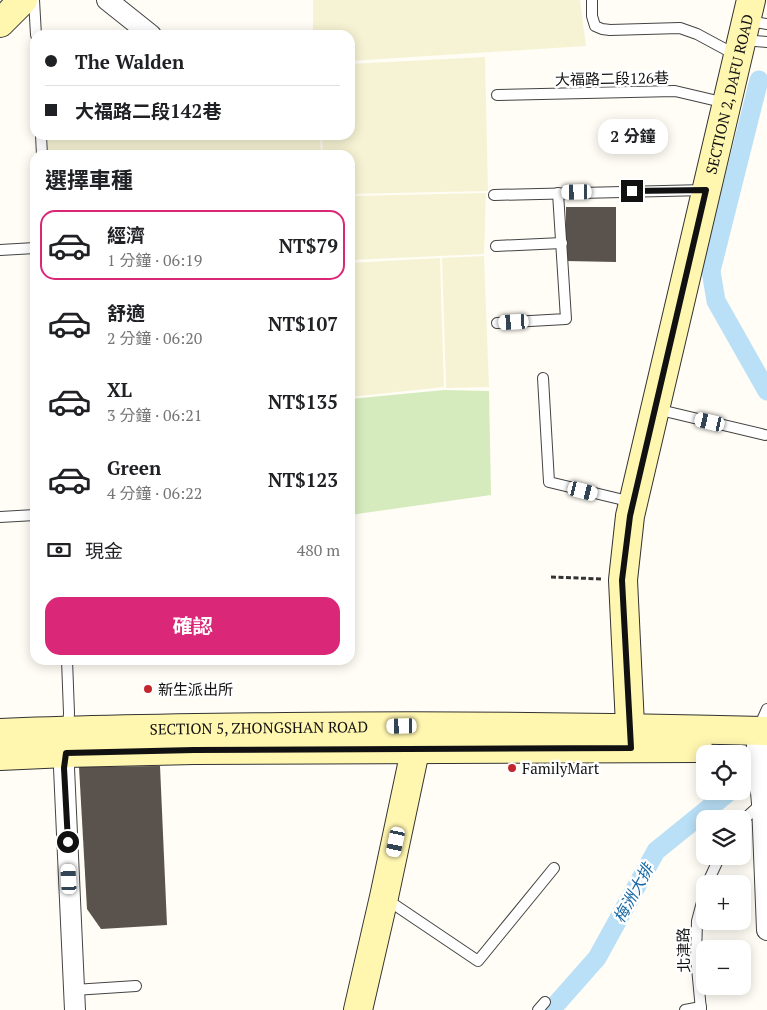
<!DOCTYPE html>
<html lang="zh-TW">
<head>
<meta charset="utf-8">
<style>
	:root { --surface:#fff; --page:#f2f2f2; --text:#202124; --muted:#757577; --line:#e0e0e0; --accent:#db2777 }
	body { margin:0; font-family:"PT Serif","Noto Sans TC",serif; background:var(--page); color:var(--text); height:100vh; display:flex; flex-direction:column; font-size:19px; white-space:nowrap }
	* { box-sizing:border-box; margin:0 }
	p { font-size:16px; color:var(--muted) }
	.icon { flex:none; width:28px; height:28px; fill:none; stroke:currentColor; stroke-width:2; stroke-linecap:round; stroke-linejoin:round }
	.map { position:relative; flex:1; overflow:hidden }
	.panel { position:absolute; left:30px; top:150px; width:325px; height:515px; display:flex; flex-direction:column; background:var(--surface); border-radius:15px; box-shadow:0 2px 12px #0003 }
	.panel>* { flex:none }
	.hud { position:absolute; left:30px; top:30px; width:325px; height:110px; border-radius:15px; box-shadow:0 2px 12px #0003; display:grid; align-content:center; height:110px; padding:0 15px; background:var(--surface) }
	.fabs { position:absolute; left:696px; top:745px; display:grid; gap:10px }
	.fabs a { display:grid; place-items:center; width:55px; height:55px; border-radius:10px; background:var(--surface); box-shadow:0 2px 12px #0003; font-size:25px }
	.end { position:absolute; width:22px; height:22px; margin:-11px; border:6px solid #111; background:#fff; box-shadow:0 0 0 2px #fff }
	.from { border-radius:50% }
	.bubble { position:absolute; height:35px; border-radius:15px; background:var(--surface); box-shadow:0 2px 12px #0003; font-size:16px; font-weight:700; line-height:35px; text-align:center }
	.car { position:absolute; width:15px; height:30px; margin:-15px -8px; border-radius:6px; box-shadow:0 0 4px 1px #0007; background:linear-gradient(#fff 24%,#345 0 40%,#fff 0 76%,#345 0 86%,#fff 0) }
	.hud b { display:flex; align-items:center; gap:18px; height:48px; font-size:19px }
	.hud b+b { border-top:1px solid var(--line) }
	.hud i { width:12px; height:12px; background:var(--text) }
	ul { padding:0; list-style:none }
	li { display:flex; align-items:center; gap:15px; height:70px; margin:0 10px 8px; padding:0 5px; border:2px solid transparent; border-radius:15px }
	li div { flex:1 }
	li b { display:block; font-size:19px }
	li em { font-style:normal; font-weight:700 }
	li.on { border-color:var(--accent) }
	li>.icon { width:45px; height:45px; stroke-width:1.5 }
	h2 { padding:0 15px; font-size:22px; line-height:60px }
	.pay { display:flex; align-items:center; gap:12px; height:55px; padding:0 15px; font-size:19px }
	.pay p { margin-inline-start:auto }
	.action { display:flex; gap:10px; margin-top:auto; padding:10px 15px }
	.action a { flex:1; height:58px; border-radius:15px; background:var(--accent); color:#fff; font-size:20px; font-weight:700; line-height:58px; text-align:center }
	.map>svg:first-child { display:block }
</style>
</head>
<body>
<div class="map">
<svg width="767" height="1010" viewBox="0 0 767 1010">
	<rect width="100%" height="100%" fill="#fffdf5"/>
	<g fill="#f6f3d4">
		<polygon points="313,0 580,0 586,46 350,61 350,35 313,35"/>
		<polygon points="485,57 488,191 350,194 350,155 323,155 322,135 350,135 350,64"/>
		<polygon points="48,135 320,135 321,155 48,155"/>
		<polygon points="486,193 484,254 350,260 350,196"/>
		<polygon points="484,256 489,387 446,388 442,258"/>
		<polygon points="440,258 444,387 350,397 350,263"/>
	</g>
	<polygon fill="#d5ebbd" points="444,390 489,391 491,495 350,515 350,399"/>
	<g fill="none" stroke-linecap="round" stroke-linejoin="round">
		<g stroke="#b9e0f7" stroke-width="19">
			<polyline points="759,80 711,271 716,301 767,391"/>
			<polyline points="742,774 764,745"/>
			<polyline points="551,1010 597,958 656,851 730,791"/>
		</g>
	</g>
	<g fill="#5a524d">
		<polygon points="566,207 616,207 616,262 566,261"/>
		<polygon points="160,766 167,925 101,929 87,909 79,767"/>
	</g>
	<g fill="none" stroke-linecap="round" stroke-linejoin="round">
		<defs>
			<g id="lane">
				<polyline points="34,0 36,35"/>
				<polyline points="592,0 592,16 595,26 602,29 610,30 680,28 697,34 736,55"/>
				<polyline points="748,21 767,24"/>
				<polyline points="743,40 767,42"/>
				<polyline points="497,95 675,91 726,103"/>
				<polyline points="41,135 42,155"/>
				<polyline points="494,195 705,190"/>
				<polyline points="496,246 562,243"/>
				<polyline points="0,250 35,248"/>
				<polyline points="497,323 566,319 558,193"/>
				<polyline points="543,378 549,482 632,502"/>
				<polyline points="656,409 765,435"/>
				<polyline points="0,517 35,515"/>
				<polyline points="67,660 69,713 68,729"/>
				<polyline points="758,729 767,709"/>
				<polyline points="742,821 761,804"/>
				<polyline points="707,884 720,856"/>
				<polyline points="386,899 478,961 554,868"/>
				<polyline points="74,990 136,986"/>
				<polyline points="538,1010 545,1002"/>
				<polyline points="685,1010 701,1007"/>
				<polyline points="701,1010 696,957 697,921 705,891"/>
			</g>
			<g id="street">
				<polyline points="107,0 151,35"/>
				<polyline points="757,731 757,749 762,803 767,930"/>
				<polyline points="67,740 64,768 75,1010"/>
			</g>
			<g id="secondary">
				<polyline points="0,23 23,0"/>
				<path id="s1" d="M0,733C95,729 190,728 285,727C446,725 606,727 767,731"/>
				<path id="s2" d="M631,746L623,580L630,516L751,0"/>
				<polyline points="0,756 66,753 194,750 698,748"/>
				<polyline points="358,1010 384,897 419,732"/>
			</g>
		</defs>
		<use href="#lane" stroke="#444" stroke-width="12"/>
		<use href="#street" stroke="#444" stroke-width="22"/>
		<use href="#secondary" stroke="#333" stroke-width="30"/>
		<polyline stroke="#333" stroke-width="3" stroke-dasharray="5 2.5" stroke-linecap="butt" points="551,577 603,579"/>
		<use href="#lane" stroke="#fff" stroke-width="10"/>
		<use href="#street" stroke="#fff" stroke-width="20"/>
		<use href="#secondary" stroke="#fff6b0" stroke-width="28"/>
	</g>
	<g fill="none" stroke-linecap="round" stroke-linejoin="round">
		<polyline stroke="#111" stroke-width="6" points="68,842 64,768 66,753 194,750 631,748 622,580 630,516 706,190 632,191"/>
	</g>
	<g fill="#c4262e" stroke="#fff" stroke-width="2">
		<circle cx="148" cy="689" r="5"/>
		<circle cx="512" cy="768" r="5"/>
	</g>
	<g text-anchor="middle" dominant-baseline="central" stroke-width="5" stroke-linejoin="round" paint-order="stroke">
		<g font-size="15" fill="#111" stroke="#fff">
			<text transform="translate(612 78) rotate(-1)">大福路二段126巷</text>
			<text stroke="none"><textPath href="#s2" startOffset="664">SECTION 2, DAFU ROAD</textPath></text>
			<text stroke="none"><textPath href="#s1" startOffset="259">SECTION 5, ZHONGSHAN ROAD</textPath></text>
			<text transform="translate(683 950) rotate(-91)">北津路</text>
		</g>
		<g font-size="15" fill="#111" stroke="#fff" text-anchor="start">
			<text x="158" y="689">新生派出所</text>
			<text x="522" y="768">FamilyMart</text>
		</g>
		<g font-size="16" font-style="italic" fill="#1768a6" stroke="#fff">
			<text transform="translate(633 893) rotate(-61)">梅洲大排</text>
		</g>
	</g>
</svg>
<div class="fabs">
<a><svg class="icon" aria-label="locate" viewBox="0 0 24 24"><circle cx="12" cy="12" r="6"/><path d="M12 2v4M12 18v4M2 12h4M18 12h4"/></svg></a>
<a><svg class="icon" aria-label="layers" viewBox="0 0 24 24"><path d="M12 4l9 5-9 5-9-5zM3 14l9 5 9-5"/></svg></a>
<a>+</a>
<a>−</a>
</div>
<i class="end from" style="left:68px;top:842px"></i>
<i class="end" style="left:632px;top:191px"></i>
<div class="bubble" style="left:598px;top:119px;width:70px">2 分鐘</div>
<i class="car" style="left:577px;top:192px;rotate:269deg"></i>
<i class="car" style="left:514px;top:322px;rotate:267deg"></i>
<i class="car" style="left:710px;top:422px;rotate:283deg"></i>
<i class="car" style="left:583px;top:491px;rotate:104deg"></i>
<i class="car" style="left:402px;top:726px;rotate:269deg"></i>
<i class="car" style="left:396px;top:842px;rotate:192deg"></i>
<i class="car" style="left:69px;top:879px;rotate:357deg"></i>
<div class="hud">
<b><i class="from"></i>The Walden</b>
<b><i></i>大福路二段142巷</b>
</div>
<section class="panel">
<h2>選擇車種</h2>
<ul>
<li class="on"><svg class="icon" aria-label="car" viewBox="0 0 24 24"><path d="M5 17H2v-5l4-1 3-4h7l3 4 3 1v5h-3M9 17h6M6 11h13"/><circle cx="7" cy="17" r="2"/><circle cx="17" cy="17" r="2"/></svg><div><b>經濟</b><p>1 分鐘 · 06:19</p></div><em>NT$79</em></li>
<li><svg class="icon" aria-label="car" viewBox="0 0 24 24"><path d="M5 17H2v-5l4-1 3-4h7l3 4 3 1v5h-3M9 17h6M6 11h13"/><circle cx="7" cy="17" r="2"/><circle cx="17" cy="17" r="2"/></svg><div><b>舒適</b><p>2 分鐘 · 06:20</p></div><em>NT$107</em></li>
<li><svg class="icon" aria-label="car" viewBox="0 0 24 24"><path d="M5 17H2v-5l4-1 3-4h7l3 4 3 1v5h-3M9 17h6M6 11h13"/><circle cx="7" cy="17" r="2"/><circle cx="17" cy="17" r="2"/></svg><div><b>XL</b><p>3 分鐘 · 06:21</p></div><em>NT$135</em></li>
<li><svg class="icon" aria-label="car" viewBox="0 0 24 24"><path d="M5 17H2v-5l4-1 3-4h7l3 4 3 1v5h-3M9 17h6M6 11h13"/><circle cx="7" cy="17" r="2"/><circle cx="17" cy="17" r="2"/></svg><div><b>Green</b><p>4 分鐘 · 06:22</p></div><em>NT$123</em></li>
</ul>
<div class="pay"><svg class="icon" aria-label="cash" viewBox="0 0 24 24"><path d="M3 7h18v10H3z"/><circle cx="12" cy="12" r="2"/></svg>現金<p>480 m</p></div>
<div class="action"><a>確認</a></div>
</section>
</div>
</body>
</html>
